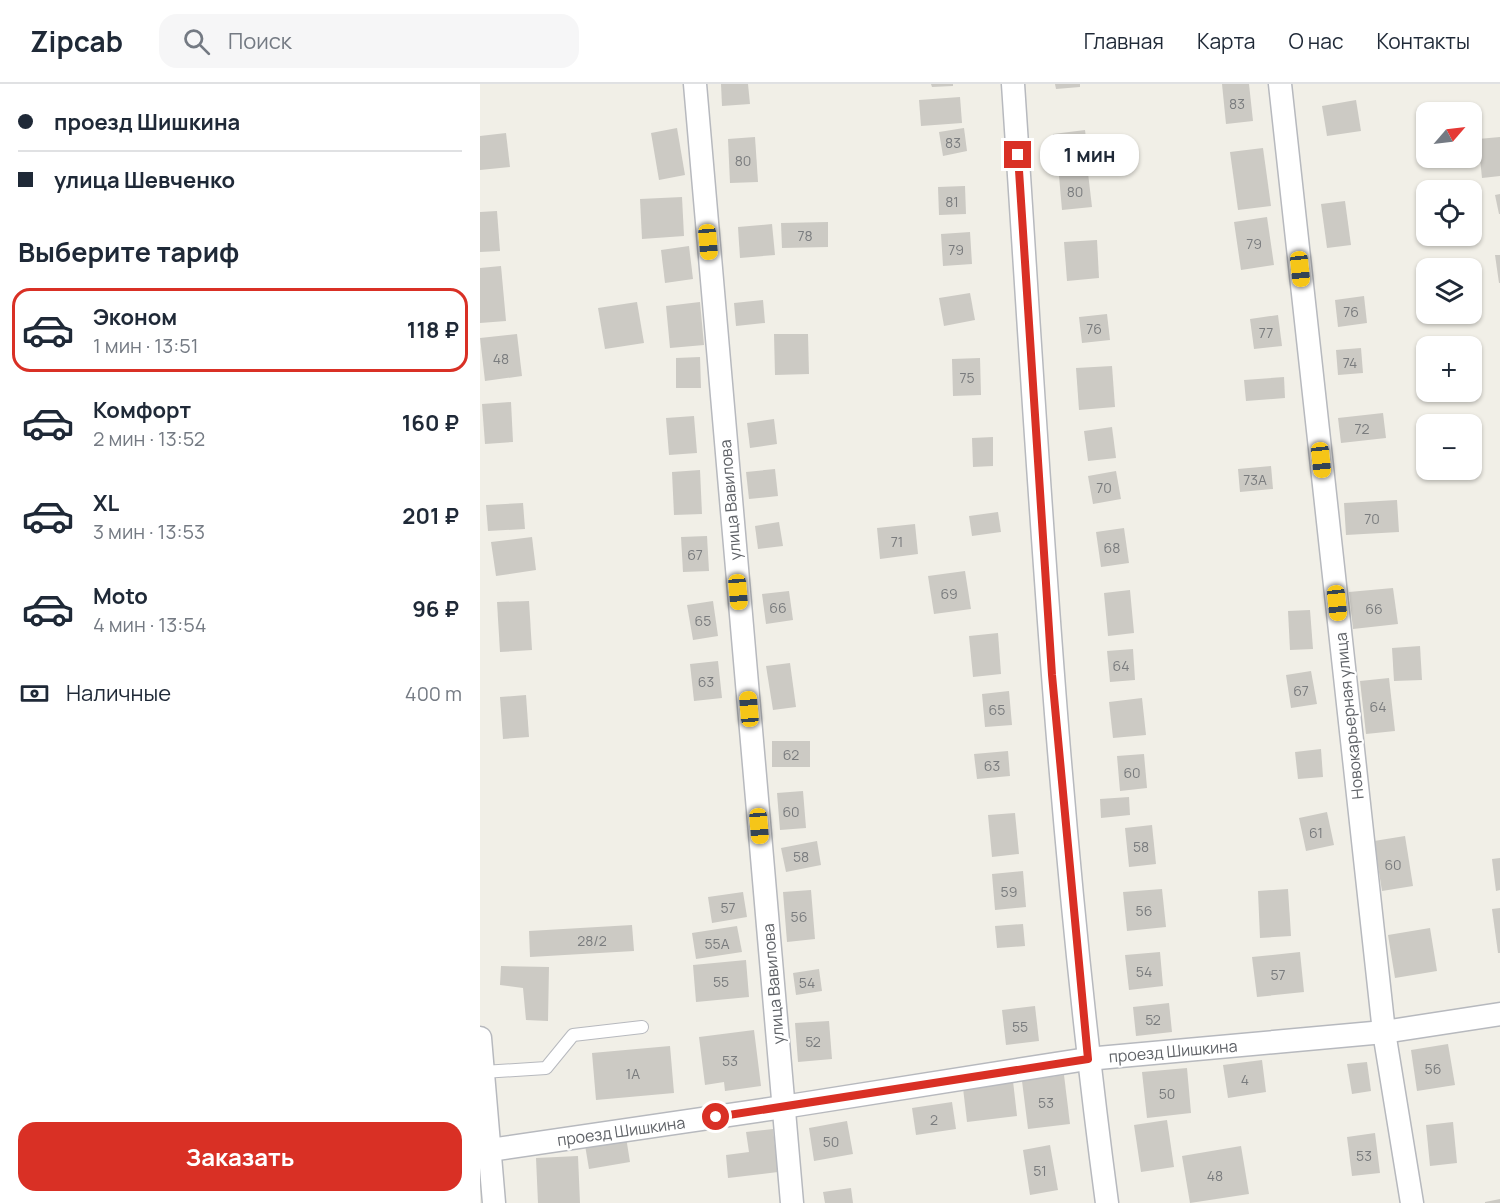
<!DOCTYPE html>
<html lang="ru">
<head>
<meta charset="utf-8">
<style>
	:root { --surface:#fff; --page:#f6f6f7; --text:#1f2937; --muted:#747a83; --line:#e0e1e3; --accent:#d93025 }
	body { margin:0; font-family:Manrope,sans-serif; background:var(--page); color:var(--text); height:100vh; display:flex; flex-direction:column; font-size:22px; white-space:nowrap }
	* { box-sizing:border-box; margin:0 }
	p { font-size:20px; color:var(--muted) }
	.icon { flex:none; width:33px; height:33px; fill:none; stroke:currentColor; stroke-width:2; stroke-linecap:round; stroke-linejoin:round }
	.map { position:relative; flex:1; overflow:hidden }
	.panel { display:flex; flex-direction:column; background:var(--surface); width:480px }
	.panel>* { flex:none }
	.top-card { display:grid; align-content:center; height:132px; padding:0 18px; background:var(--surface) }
	.needle { width:39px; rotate:62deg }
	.tools { position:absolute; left:936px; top:18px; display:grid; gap:12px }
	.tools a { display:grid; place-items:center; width:66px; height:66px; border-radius:12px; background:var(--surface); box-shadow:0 2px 4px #0004; font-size:30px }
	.end { position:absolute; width:27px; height:27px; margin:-14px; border:8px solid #d93025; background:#fff; box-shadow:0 0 0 3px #fff }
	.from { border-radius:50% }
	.bubble { position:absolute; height:42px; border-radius:18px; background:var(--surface); box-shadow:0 2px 4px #0004; font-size:20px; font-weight:700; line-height:42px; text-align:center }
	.car { position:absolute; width:18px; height:36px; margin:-18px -9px; border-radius:8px; box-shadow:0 0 4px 2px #0007; background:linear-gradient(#f5c518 24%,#345 0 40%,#f5c518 0 76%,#345 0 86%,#f5c518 0) }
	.top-card b { display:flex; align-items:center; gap:21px; height:57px; font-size:22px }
	.top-card b+b { border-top:2px solid var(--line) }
	.top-card i { width:15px; height:15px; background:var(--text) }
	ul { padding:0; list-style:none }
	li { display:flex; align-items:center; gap:18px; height:84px; margin:0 12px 9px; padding:0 6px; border:3px solid transparent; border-radius:18px }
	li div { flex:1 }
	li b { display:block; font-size:22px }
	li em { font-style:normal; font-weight:700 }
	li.current { border-color:var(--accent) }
	li>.icon { width:54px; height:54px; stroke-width:1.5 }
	h2 { padding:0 18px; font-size:27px; line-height:72px }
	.pay { display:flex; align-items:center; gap:15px; height:66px; padding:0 18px; font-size:22px }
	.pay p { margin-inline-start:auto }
	.button { display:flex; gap:12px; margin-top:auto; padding:12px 18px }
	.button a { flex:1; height:69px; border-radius:18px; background:var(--accent); color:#fff; font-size:24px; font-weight:700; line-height:69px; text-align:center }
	header { display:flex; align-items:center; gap:36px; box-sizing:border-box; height:84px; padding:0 30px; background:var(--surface); border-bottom:2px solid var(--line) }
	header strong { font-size:28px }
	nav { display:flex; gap:33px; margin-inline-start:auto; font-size:21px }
	.search { width:420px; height:54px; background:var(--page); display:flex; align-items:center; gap:15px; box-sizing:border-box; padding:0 21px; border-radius:18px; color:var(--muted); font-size:22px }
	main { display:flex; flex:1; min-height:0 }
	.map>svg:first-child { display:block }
</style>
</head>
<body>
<header>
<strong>Zipcab</strong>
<div class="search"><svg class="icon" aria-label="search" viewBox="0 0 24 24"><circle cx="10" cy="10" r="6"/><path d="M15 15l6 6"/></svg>Поиск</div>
<nav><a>Главная</a><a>Карта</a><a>О нас</a><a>Контакты</a></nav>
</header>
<main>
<section class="panel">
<div class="top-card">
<b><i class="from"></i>проезд Шишкина</b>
<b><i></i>улица Шевченко</b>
</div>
<h2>Выберите тариф</h2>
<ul>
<li class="current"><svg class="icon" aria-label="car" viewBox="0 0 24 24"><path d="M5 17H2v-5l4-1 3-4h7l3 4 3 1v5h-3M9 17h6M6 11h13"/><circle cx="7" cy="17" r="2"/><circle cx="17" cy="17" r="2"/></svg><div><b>Эконом</b><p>1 мин · 13:51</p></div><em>118 ₽</em></li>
<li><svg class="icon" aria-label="car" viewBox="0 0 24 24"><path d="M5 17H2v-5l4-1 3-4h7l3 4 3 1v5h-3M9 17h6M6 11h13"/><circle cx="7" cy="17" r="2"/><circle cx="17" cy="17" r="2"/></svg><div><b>Комфорт</b><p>2 мин · 13:52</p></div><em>160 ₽</em></li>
<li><svg class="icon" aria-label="car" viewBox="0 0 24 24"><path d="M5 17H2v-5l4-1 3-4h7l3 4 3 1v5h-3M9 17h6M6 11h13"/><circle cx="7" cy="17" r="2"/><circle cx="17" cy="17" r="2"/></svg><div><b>XL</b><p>3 мин · 13:53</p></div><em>201 ₽</em></li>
<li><svg class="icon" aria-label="car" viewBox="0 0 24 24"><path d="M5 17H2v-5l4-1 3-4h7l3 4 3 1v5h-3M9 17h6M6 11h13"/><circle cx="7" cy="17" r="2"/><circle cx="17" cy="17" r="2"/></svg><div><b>Moto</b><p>4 мин · 13:54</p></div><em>96 ₽</em></li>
</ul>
<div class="pay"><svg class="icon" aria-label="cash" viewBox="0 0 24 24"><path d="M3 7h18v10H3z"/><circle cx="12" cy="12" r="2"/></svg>Наличные<p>400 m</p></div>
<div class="button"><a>Заказать</a></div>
</section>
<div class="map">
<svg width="1020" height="1119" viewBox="0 0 1020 1119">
	<rect width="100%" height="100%" fill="#f1efe7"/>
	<g fill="#cccac4">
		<polygon points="241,0 268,0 270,20 242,22"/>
		<polygon points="451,0 473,0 473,2 452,3"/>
		<polygon points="575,0 600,0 600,3 576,5"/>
		<polygon points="742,0 769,0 773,37 746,40"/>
		<polygon points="480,13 482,39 441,42 439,16"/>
		<polygon points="876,16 881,47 847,52 842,22"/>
		<polygon points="197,44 205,91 179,96 171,49"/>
		<polygon points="484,44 487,67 463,72 459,48"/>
		<polygon points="605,46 609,78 577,82 573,50"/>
		<polygon points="26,49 30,83 0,86 0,52"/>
		<polygon points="275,53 278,98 250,99 248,55"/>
		<polygon points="1020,53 1020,92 1002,94 998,55"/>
		<polygon points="783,64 791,122 758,126 750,68"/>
		<polygon points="608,89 612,123 582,126 579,92"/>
		<polygon points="485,102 486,130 459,131 458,103"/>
		<polygon points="1020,110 1020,130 1019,130 1015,111"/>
		<polygon points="202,113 204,152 162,155 160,115"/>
		<polygon points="865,117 871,161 847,164 841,120"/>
		<polygon points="17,127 20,167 0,168 0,128"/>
		<polygon points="787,133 794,181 761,186 754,138"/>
		<polygon points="348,138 348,163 302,164 301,139"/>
		<polygon points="292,140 295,171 260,174 258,143"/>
		<polygon points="490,148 492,180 463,182 461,150"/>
		<polygon points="617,156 619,194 587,197 584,158"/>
		<polygon points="209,162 213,195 185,199 181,166"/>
		<polygon points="1015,171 1020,171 1020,199 1019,199"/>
		<polygon points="21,182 26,237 0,239 0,184"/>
		<polygon points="490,209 495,236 464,242 459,214"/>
		<polygon points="884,212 887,239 858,243 855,216"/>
		<polygon points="283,216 285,239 256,242 254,219"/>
		<polygon points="157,218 164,259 125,265 118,224"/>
		<polygon points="220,218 224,261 190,264 186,222"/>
		<polygon points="627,230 630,256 602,259 599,233"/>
		<polygon points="798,231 802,262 774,265 770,235"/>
		<polygon points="37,250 42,292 5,297 0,254"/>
		<polygon points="294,250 328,250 329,290 295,291"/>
		<polygon points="881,264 883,289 858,291 856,266"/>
		<polygon points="220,273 221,304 196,304 196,274"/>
		<polygon points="500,274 501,311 473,312 472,275"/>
		<polygon points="632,282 635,323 599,326 596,284"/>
		<polygon points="804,293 805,314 766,317 764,296"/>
		<polygon points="31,318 33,358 5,360 2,320"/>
		<polygon points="903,329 906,354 861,359 858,334"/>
		<polygon points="214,332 217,369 189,371 186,334"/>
		<polygon points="294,335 297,360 270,364 267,339"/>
		<polygon points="632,343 636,374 608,377 604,347"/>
		<polygon points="513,353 513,382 493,383 492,354"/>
		<polygon points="791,382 793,405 760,408 758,385"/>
		<polygon points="295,385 298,412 269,415 266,388"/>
		<polygon points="220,386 222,430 194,431 192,388"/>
		<polygon points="636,387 641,415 613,420 608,392"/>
		<polygon points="917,416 919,448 866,451 864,419"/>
		<polygon points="43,419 45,445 8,447 6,421"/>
		<polygon points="518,428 521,448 492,452 489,432"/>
		<polygon points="299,438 303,462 278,465 275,442"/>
		<polygon points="435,440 438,470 400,475 397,444"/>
		<polygon points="644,444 649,479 621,483 616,448"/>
		<polygon points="227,452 229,487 203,488 201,453"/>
		<polygon points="52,453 56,486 16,492 11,458"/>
		<polygon points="485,487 491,525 454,530 448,492"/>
		<polygon points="913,504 918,540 873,545 869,508"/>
		<polygon points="650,506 654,549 628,552 624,509"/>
		<polygon points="309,507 313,536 286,540 282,510"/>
		<polygon points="49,517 52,566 20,568 17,518"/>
		<polygon points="233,517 238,552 213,556 207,521"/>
		<polygon points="830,526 833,565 810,566 808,527"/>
		<polygon points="518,549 521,590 493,593 489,552"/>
		<polygon points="940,562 942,596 914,597 912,564"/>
		<polygon points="653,565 655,596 630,598 627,567"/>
		<polygon points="238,577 242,614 214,617 210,580"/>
		<polygon points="310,579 316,623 293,626 286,582"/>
		<polygon points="831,587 837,620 811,624 806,591"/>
		<polygon points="909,594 915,647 886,650 880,597"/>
		<polygon points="529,607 532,641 505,643 502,610"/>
		<polygon points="46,611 49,653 23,655 20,613"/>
		<polygon points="662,614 666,651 633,654 629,618"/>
		<rect x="292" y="657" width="38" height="26"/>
		<polygon points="841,665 843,693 818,695 815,668"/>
		<polygon points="528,667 530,692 497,695 494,670"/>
		<polygon points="664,670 667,704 640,707 637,672"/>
		<polygon points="323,707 326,744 300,746 297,709"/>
		<polygon points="649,713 650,731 621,734 620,715"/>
		<polygon points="847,728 854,761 826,767 819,734"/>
		<polygon points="535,729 539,770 512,773 508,731"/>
		<polygon points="672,741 676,780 649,783 645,744"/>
		<polygon points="925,752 933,802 902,807 894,757"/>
		<polygon points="337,757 341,781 306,788 301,764"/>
		<polygon points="1020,774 1020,806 1016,807 1012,775"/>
		<polygon points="543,787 546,823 515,826 512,790"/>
		<polygon points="682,805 686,843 647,847 643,808"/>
		<polygon points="808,805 811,852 780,854 778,807"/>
		<polygon points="331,806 335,855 307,858 303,808"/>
		<polygon points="263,808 267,833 232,839 228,813"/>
		<polygon points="1020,824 1020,869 1018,869 1012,825"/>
		<polygon points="543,840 545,862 517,864 515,842"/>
		<polygon points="152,841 154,867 50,873 49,847"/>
		<polygon points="257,842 262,868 216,875 212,849"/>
		<polygon points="950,844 957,887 915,894 908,851"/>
		<polygon points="680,868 683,902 649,906 645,871"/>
		<polygon points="820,868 824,908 777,913 772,873"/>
		<polygon points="266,876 269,913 216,918 213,881"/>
		<polygon points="21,882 69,883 68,937 46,936 43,904 20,901"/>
		<polygon points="339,885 342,907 316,911 313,889"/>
		<polygon points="689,919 692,948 656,952 653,923"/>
		<polygon points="555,922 559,957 526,961 522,926"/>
		<polygon points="349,937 352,975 318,978 315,939"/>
		<polygon points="274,946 281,1002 245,1007 244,998 225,1001 219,953"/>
		<polygon points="968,960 975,1001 937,1007 931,966"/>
		<polygon points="190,962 194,1009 116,1016 112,969"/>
		<polygon points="782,976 786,1008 748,1014 743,981"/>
		<polygon points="887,978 891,1007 872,1010 867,980"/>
		<polygon points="707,984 711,1029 667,1034 662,988"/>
		<polygon points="584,991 590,1040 548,1045 542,997"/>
		<polygon points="533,997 537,1032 487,1038 483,1004"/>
		<polygon points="472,1018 476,1045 436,1051 432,1024"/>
		<polygon points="687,1036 694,1083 661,1088 654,1041"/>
		<polygon points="367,1037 373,1070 334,1077 329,1044"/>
		<polygon points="973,1038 977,1079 950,1082 946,1041"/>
		<polygon points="293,1045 298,1088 248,1094 246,1071 269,1068 266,1048"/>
		<polygon points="895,1049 900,1089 872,1092 867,1053"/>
		<polygon points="146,1053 150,1078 109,1085 105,1061"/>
		<polygon points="570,1061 578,1106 550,1111 543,1066"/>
		<polygon points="761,1062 769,1110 710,1119 702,1072"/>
		<polygon points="98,1072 100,1119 58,1119 56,1074"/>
		<polygon points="371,1104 373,1119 345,1119 343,1108"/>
		<polygon points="1020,1115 1020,1119 1005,1119 1005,1118"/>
	</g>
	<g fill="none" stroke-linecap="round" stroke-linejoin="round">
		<defs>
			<polyline id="lane" points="3,988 66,984 93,951 162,943"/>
			<g id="street">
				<polyline points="215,0 312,1119"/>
				<path d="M533,0C558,374 577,748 627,1119"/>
				<polyline points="800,0 904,948 932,1119"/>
				<polyline points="0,954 14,1119"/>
				<polyline points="10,1066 303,1023 607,975 904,948 1020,930"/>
			</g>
		</defs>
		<use href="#lane" stroke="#b7b9be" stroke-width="14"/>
		<use href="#street" stroke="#b7b9be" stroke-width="25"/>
		<use href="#lane" stroke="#fff" stroke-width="12"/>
		<use href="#street" stroke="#fff" stroke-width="22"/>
	</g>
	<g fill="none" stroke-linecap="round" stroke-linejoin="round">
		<polyline stroke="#d93025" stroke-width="8" points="236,1033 608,975 572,591 538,71"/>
	</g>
	<g text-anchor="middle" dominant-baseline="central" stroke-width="4.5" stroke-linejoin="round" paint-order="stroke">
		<g font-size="14" fill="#7a7c7e">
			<text x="757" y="19">83</text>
			<text x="473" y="58">83</text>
			<text x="263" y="76">80</text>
			<text x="595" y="107">80</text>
			<text x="472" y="117">81</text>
			<text x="325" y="151">78</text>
			<text x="774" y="159">79</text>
			<text x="476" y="165">79</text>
			<text x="871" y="227">76</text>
			<text x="614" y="244">76</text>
			<text x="786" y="248">77</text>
			<text x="21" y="274">48</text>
			<text x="870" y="278">74</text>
			<text x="487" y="293">75</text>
			<text x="882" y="344">72</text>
			<text x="775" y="395">73А</text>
			<text x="624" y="403">70</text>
			<text x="892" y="434">70</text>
			<text x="417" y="457">71</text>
			<text x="632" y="463">68</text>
			<text x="215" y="470">67</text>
			<text x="469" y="509">69</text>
			<text x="298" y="523">66</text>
			<text x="894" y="524">66</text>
			<text x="223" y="536">65</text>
			<text x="641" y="581">64</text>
			<text x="226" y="597">63</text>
			<text x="821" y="606">67</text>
			<text x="898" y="622">64</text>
			<text x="517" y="625">65</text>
			<text x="311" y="670">62</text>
			<text x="512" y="681">63</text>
			<text x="652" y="688">60</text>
			<text x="311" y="727">60</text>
			<text x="836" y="748">61</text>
			<text x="661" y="762">58</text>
			<text x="321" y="772">58</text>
			<text x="913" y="780">60</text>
			<text x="529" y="807">59</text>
			<text x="248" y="823">57</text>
			<text x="664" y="826">56</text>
			<text x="319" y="832">56</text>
			<text x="112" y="856">28/2</text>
			<text x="237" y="859">55А</text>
			<text x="664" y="887">54</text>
			<text x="798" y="890">57</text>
			<text x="241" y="897">55</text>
			<text x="327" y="898">54</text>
			<text x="673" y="935">52</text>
			<text x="540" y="942">55</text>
			<text x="333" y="957">52</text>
			<text x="250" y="976">53</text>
			<text x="953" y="984">56</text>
			<text x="153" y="989">1А</text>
			<text x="765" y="995">4</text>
			<text x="687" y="1009">50</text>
			<text x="566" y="1018">53</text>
			<text x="454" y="1035">2</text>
			<text x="351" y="1057">50</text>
			<text x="884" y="1071">53</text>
			<text x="560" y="1086">51</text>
			<text x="735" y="1091">48</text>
		</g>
		<g font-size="16" fill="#5f6267" stroke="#fff">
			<text transform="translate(250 416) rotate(-95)">улица Вавилова</text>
			<text transform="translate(869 632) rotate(-96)">Новокарьерная улица</text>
			<text transform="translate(293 900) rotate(-95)">улица Вавилова</text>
			<text transform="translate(693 967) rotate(-5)">проезд Шишкина</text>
			<text transform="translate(141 1047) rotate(-8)">проезд Шишкина</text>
		</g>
	</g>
</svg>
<div class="tools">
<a><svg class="needle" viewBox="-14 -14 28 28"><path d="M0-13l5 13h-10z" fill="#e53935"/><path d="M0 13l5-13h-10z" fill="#747a83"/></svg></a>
<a><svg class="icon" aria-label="locate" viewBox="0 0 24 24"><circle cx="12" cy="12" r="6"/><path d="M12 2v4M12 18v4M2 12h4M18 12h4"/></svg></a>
<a><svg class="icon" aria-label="layers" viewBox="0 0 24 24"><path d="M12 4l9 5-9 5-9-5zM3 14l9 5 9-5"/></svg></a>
<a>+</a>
<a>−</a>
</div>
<i class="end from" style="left:236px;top:1033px"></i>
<i class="end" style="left:538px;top:71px"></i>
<div class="bubble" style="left:560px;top:50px;width:99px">1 мин</div>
<i class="car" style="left:228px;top:158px;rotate:175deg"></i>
<i class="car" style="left:820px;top:185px;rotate:174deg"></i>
<i class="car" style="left:841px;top:376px;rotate:174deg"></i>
<i class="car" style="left:258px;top:508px;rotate:175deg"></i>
<i class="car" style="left:857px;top:519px;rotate:174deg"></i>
<i class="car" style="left:269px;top:625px;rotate:355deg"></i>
<i class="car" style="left:279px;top:742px;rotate:175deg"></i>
</div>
</main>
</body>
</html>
